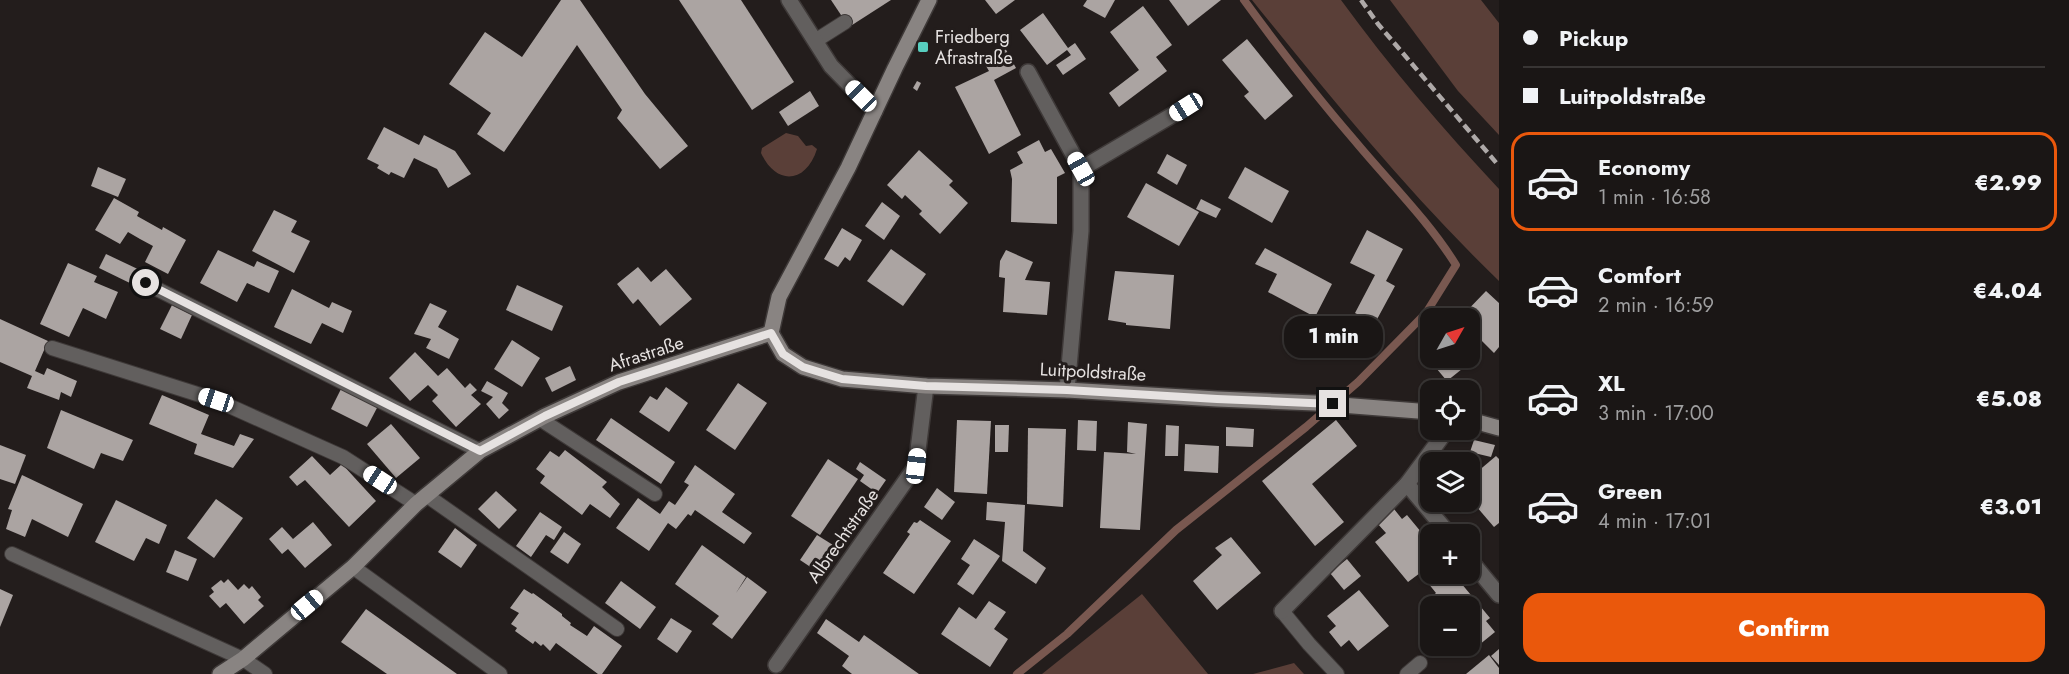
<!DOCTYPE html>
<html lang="en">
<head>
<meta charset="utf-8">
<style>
	:root { --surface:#1a1615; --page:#272322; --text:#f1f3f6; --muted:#9f9fa0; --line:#383534; --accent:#ea580c }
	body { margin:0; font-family:Jost,sans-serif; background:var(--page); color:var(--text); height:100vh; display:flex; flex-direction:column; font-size:22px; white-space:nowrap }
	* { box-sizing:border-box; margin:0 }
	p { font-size:20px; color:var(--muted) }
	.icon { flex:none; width:33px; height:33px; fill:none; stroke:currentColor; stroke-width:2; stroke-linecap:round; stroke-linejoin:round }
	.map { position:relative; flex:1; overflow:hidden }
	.details { display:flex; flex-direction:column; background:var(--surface); width:570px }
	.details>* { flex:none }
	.guide { display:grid; align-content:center; height:132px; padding:0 24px; background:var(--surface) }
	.needle { width:39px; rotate:51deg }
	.controls { position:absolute; left:1420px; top:308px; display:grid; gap:12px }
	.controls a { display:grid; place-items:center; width:60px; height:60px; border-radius:12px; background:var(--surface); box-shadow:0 2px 4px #0004,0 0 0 2px var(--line); font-size:30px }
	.end { position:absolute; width:27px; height:27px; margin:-14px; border:8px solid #e6e2e1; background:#111; box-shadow:0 0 0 3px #111 }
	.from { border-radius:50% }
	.bubble { position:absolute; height:42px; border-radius:18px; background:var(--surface); box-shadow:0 2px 4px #0004,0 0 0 2px var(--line); font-size:20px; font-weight:800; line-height:42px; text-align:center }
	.car { position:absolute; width:18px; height:36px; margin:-18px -9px; border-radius:8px; box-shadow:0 0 4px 2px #0007; background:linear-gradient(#fff 24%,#345 0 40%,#fff 0 76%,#345 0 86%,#fff 0) }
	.guide b { display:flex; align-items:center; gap:21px; height:57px; font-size:22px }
	.guide b+b { border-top:2px solid var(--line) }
	.guide i { width:15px; height:15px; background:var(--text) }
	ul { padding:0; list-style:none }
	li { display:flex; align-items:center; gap:18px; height:99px; margin:0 12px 9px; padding:0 12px; border:3px solid transparent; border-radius:18px }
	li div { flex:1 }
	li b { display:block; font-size:22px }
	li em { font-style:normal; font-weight:800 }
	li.selected { border-color:var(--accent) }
	li>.icon { width:54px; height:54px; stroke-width:1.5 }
	.cta { display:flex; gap:12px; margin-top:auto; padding:12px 24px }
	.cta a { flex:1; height:69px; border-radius:18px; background:var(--accent); color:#fff; font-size:24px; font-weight:800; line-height:69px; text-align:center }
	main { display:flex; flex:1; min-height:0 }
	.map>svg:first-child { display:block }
</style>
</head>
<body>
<main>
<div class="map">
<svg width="1499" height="674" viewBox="0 0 1499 674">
	<rect width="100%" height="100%" fill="#231d1c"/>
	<g fill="#5a3f38">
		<path d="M1252,0H1341C1389,66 1443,129 1499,189V281C1409,194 1330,97 1252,0Z"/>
		<polygon points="1390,0 1481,0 1499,23 1499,135 1458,91"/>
		<path d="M786,133L798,136L806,146L812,145L817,149C806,184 776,186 761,153L762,148Z"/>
		<polygon points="1142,594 1208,674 1042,674"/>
		<polygon points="1294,663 1304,674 1253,674"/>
	</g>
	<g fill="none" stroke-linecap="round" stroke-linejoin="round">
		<path stroke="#795850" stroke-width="8" d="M1017,674L1067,634L1176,530L1306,427L1358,382L1426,313L1456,265C1428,220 1389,182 1355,141C1316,96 1279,48 1244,0"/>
	</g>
	<g fill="#aba4a2">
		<polygon points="561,0 580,0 645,94 688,146 660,169 617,118 622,110 577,45 504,152 477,134 491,113 449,84 485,32 522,57"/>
		<polygon points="679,0 741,0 794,82 752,110"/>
		<polygon points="831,0 891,0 849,27"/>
		<polygon points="985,0 1015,0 996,14"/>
		<polygon points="1087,0 1115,0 1105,18 1083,6"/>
		<polygon points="1169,0 1221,0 1188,26"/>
		<polygon points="1143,6 1172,45 1156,57 1167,71 1119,107 1109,93 1139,70 1110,32"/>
		<polygon points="1043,13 1068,48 1075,43 1086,59 1063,75 1056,65 1071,55 1067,50 1047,65 1020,30"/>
		<polygon points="1247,39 1293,96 1265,120 1244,96 1249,92 1222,60"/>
		<polygon points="1004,46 1016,68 994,80 1021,135 989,154 955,87 989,71 986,66 1001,59 995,49"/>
		<polygon points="917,81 921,83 917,91 913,88"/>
		<polygon points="810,91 819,106 788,126 779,112"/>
		<polygon points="384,127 419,145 424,135 455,151 471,174 448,188 437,169 414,158 404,178 391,172 389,175 377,168 379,165 367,159"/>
		<polygon points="1039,140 1045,152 1051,149 1065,173 1057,177 1057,224 1011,222 1012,179 1010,170 1023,163 1017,152"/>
		<polygon points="919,150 953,181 949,185 968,203 940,234 919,214 922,211 905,195 902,199 887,185"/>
		<polygon points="1167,154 1187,165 1177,185 1157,173"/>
		<polygon points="98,167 126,179 118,197 91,186"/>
		<polygon points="1245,167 1289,191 1272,223 1228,198"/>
		<polygon points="1146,183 1199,212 1179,246 1127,217"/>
		<polygon points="114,198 139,212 137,216 162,230 163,227 186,240 168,274 145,262 153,246 140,239 128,232 120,244 95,230"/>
		<polygon points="1201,199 1221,209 1216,218 1196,209"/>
		<polygon points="882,202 900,216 884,240 865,226"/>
		<polygon points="274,210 297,221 291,232 310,241 294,273 252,251"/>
		<polygon points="842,228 862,240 850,261 845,257 838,267 824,259"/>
		<polygon points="1367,230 1403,249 1386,281 1395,286 1375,323 1355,313 1375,275 1350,263"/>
		<polygon points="1265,248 1332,284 1315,317 1268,292 1277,274 1255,264"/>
		<polygon points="891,249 926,274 903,306 867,281"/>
		<polygon points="218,250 254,267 257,261 279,271 269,293 247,283 237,302 200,283"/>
		<polygon points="1006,250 1033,262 1025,280 1050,282 1047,315 1003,312 1005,278 999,277 1000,261"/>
		<polygon points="106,254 144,272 138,287 99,268"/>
		<polygon points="68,263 97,276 94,282 118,292 106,319 83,308 69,337 40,324"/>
		<polygon points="638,267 651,282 666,269 692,299 660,326 638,299 633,304 617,284"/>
		<polygon points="1115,271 1174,275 1170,329 1126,325 1126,323 1108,320"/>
		<polygon points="517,285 563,306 552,331 506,310"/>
		<polygon points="292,289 329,308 332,302 352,311 343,333 322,323 311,344 274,327"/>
		<polygon points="1486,291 1499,303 1499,347 1494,353 1480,339 1470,349 1470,318 1460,318"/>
		<polygon points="430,303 447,311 438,327 459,339 449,359 426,348 431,339 414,334"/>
		<polygon points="172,305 192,315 181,339 160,329"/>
		<polygon points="0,319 48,341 35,371 44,375 47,368 77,381 71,397 61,392 59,400 27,388 32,376 0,362"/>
		<polygon points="512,340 540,358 522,387 494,369"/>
		<polygon points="1431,350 1431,357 1469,357 1472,361 1447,381 1425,355"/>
		<polygon points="415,352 438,376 447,368 465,388 470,383 477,390 471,395 481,404 456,427 432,401 438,395 428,385 410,401 389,378"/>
		<polygon points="570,366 576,380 552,392 545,378"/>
		<polygon points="487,381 508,393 502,403 509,410 499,419 486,404 493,397 481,391"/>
		<polygon points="738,383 767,403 735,450 706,430"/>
		<polygon points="666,387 688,403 669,432 639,412 650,396 657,400"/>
		<polygon points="341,389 378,406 367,427 331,409"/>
		<polygon points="162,395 209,415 201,434 234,446 240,434 254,439 233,468 194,454 197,444 149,424"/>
		<polygon points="61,410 133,440 123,461 101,453 94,469 47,448"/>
		<polygon points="611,418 675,462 661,484 596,440"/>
		<polygon points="957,420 991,421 987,494 954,492"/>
		<polygon points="1078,420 1097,421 1096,451 1077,450"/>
		<polygon points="1336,420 1357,446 1312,484 1344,522 1315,546 1262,481"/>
		<polygon points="1128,422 1147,424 1140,530 1100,528 1104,452 1136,454 1127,452"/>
		<polygon points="391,424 420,458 396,478 367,444"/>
		<polygon points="995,425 1009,425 1008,452 995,452"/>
		<polygon points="1166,425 1179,426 1178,456 1165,456"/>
		<polygon points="1226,427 1254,429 1253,447 1226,446"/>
		<polygon points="1028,428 1066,429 1063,507 1027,504"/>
		<polygon points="1474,440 1495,445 1491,457 1470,452"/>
		<polygon points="1185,444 1219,446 1218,473 1184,471"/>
		<polygon points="0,445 26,455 15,484 0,479"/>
		<polygon points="565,450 607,482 602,487 620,504 610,518 590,504 582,515 540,483 545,476 536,469 550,451 559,457"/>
		<polygon points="312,456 330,475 342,464 376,501 349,527 305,480 297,486 289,477"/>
		<polygon points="1496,456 1499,459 1499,523 1494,527 1470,499 1470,478"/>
		<polygon points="828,459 858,479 820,535 791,516"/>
		<polygon points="860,462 886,480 877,493 860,481 864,475 856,469"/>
		<polygon points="695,465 735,494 722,512 752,533 744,544 695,510 691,516 688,514 676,529 668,523 649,551 616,528 638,498 660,514 669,501 675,505 689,485 684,482"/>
		<polygon points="22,475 83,504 68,537 32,519 25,537 6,529 12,510 8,509"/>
		<polygon points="937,488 955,502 942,520 924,507"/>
		<polygon points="496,491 517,510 499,529 478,509"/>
		<polygon points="216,499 243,518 214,558 187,538"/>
		<polygon points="116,500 167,525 159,544 146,538 134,561 95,542"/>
		<polygon points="987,502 1025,505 1023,551 1046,568 1036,584 1002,561 1005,522 986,520"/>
		<polygon points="1394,509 1402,519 1407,515 1431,544 1431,573 1446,573 1452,580 1456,577 1490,618 1486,621 1495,632 1479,645 1470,634 1470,606 1431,606 1431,609 1425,602 1436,593 1420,573 1408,582 1375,542 1386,533 1377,523"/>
		<polygon points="540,512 562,527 554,540 546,535 531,557 516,546"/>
		<polygon points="920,520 951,541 914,594 883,573 910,534 907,532 914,522 917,523"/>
		<polygon points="313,522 332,545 305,568 288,549 282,554 269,539 282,527 293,539"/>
		<polygon points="455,528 477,545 461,568 438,552"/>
		<polygon points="564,532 581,544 568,564 550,552"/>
		<polygon points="817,535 833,545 815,570 800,560"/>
		<polygon points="1231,537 1261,573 1217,610 1193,581 1222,555 1215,548"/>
		<polygon points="974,539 1000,556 973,595 957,584 970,565 961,559"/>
		<polygon points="702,545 746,577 736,593 747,577 767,592 732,639 712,624 719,616 675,584"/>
		<polygon points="175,550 197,559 188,581 166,572"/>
		<polygon points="1347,559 1361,576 1344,590 1330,573"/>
		<polygon points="228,579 238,590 244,584 249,589 252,586 261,597 258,600 264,606 244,624 226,603 220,608 209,596 214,592 211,588 221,580 224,583"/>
		<polygon points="621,581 656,607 640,629 605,603"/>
		<polygon points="0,589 13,595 0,627"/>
		<polygon points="524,589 532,594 533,593 562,614 562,616 571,623 570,625 587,636 594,626 622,646 602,674 598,674 556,643 550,651 543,644 541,646 535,641 533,644 515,631 517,628 511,624 519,613 510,608"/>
		<polygon points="1359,590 1389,626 1358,651 1349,640 1341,647 1329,632 1336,626 1327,616"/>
		<polygon points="989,601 1006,612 994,629 1008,639 990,667 941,634 959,607 976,619"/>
		<polygon points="366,609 457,674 387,674 341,642"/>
		<polygon points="671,618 692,631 677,653 657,639"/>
		<polygon points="826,619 859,642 864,635 919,674 852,674 842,666 849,656 817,633"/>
		<polygon points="1499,649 1499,665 1491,656"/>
		<polygon points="1489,655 1499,668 1499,674 1466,674"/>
	</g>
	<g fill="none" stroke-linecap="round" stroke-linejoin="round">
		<defs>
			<g id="lane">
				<polyline points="815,41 845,22"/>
				<polyline points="145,283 480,451"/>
				<polyline points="52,348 216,400 343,457 416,504"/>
				<polyline points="540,419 655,494"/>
				<polyline points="426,495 617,629"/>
				<polyline points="12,554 243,659 265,674"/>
				<polyline points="353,567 500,674"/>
				<polyline points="1282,611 1309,644 1337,674"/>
				<polyline points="1407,674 1420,663"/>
			</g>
			<g id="street">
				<polyline points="789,0 831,66 875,111"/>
				<polyline points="1028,72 1081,169"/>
				<polyline points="1067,390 1081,231 1081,169 1186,107"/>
				<polyline points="1407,484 1449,534"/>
				<polyline points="1470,560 1499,595"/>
				<polyline points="1282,611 1407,484 1441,438 1441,429"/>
				<polyline points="776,665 916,466 926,386"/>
			</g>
			<g id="secondary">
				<polyline points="771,333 783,354 803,367 842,379 926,386 1067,390 1217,399 1315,403 1431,412"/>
				<polyline points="771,333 779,297 848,168 895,68 929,0"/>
				<polyline points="1470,420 1499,428"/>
				<polyline points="220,674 243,659 353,567 416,504 480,451 545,416 619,382 771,333"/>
			</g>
		</defs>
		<use href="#lane" stroke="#3e3938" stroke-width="16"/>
		<use href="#street" stroke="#3e3938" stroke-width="18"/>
		<use href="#secondary" stroke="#3e3938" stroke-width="18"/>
		<use href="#lane" stroke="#625f5e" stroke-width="14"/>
		<use href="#street" stroke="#625f5e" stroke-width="15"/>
		<use href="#secondary" stroke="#898482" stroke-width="15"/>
		<polyline stroke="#aea9a8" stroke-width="4.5" stroke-dasharray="9 4.5" stroke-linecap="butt" points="1361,0 1378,24 1499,166"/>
	</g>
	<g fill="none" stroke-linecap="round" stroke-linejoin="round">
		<polyline stroke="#e6e2e1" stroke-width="8" points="146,283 480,451 545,416 619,382 771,333 783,354 803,367 842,379 926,386 1067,390 1217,399 1333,404"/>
	</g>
	<rect fill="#58cebf" stroke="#231d1c" stroke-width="2" x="917" y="41" width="12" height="12" rx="3"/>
	<g text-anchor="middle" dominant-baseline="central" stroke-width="6" stroke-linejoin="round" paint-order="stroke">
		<g font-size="18" fill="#e6e2e1" stroke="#231d1c" text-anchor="start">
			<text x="935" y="37">Friedberg<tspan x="935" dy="21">Afrastraße</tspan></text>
		</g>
		<g font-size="18" fill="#e6e2e1" stroke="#231d1c">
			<text transform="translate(646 354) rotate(-18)">Afrastraße</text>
			<text transform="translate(1093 372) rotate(3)">Luitpoldstraße</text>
			<text transform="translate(843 536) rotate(-55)">Albrechtstraße</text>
		</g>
	</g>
</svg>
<div class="controls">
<a><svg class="needle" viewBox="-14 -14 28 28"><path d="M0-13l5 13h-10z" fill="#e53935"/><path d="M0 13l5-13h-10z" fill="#9f9fa0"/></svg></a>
<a><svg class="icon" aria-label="locate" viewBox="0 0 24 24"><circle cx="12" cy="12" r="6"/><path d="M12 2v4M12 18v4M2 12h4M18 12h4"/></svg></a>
<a><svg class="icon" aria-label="layers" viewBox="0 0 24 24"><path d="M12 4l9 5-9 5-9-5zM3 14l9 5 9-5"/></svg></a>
<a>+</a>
<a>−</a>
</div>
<i class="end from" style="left:146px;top:283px"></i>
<i class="end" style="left:1333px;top:404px"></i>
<div class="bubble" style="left:1284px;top:316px;width:99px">1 min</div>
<i class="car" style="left:861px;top:96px;rotate:315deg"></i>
<i class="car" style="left:1186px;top:107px;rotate:238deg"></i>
<i class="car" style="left:1081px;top:169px;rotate:331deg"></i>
<i class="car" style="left:216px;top:400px;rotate:288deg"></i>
<i class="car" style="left:916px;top:466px;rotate:7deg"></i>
<i class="car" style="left:380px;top:480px;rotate:303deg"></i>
<i class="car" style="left:307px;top:605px;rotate:50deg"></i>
</div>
<section class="details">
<div class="guide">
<b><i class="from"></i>Pickup</b>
<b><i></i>Luitpoldstraße</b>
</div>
<ul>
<li class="selected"><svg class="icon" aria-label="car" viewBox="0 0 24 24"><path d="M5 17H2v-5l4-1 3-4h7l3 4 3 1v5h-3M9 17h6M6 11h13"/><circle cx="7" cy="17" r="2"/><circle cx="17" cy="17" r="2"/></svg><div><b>Economy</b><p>1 min · 16:58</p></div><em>€2.99</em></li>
<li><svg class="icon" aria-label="car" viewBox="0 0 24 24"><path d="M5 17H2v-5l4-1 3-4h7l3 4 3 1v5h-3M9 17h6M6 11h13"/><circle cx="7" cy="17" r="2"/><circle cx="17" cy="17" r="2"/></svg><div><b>Comfort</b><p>2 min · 16:59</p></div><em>€4.04</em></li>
<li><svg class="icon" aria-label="car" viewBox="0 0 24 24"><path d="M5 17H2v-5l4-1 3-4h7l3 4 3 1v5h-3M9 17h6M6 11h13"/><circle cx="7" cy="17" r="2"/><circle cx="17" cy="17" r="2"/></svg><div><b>XL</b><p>3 min · 17:00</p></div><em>€5.08</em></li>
<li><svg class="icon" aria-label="car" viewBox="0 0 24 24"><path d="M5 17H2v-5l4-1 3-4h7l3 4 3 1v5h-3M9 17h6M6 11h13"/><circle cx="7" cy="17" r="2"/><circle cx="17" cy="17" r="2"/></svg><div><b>Green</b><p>4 min · 17:01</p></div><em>€3.01</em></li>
</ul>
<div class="cta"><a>Confirm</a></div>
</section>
</main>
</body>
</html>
